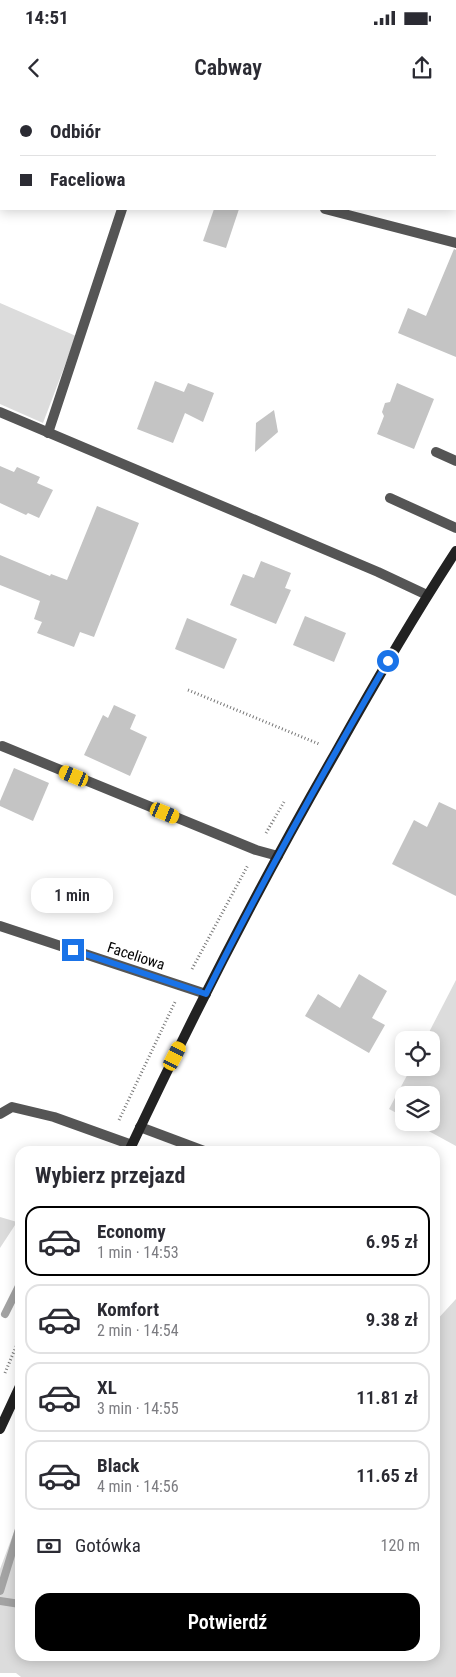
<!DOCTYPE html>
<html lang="pl">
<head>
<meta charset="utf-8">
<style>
	:root { --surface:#fff; --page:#f7f7f7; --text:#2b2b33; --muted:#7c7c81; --line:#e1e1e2; --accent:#000 }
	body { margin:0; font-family:"Roboto Condensed",sans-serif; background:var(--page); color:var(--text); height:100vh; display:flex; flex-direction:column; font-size:19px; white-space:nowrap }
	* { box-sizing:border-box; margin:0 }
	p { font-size:16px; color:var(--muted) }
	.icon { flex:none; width:28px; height:28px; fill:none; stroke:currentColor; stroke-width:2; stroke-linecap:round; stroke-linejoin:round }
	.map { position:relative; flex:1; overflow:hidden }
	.details { position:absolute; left:15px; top:1046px; width:425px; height:515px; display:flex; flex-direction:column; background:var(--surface); border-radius:15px; box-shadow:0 2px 12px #0003 }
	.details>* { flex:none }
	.hud { position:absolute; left:0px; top:0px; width:456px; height:110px; box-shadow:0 2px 12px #0003; display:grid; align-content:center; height:110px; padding:0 20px; background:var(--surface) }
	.tools { position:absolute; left:395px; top:931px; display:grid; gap:10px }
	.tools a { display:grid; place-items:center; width:45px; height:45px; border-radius:10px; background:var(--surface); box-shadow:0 2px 12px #0003; font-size:25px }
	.end { position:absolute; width:22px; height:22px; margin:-11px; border:6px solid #1a73e8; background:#fff; box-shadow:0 0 0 2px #fff }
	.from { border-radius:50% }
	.bubble { position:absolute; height:35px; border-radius:15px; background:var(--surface); box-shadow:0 2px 12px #0003; font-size:16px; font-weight:600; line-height:35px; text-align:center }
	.car { position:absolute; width:15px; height:30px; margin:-15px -8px; border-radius:6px; box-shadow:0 0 4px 1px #0007; background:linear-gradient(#f5c518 24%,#345 0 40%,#f5c518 0 76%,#345 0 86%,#f5c518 0) }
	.hud b { display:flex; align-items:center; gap:18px; height:48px; font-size:19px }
	.hud b+b { border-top:1px solid var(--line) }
	.hud i { width:12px; height:12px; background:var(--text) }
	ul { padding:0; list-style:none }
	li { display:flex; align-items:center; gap:15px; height:70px; margin:0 10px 8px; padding:0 10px; border:2px solid var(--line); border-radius:15px }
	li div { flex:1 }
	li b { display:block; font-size:19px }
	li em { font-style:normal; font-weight:600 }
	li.selected { border-color:var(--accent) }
	li>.icon { width:45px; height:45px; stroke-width:1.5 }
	h2 { padding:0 20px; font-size:22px; line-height:60px }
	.pay { display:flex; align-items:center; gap:12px; height:55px; padding:0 20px; font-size:19px }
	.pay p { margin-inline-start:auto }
	.primary-button { display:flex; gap:10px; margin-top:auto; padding:10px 20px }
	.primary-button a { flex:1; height:58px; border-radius:15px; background:var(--accent); color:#fff; font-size:20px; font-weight:600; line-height:58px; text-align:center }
	.status { display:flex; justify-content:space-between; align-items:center; height:35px; padding:0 25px; background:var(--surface); direction:ltr }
	.status svg { height:14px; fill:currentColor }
	header { display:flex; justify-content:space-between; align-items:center; height:65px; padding:0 20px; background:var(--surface); font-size:22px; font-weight:600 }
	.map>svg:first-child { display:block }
</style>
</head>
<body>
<div class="status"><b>14:51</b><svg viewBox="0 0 49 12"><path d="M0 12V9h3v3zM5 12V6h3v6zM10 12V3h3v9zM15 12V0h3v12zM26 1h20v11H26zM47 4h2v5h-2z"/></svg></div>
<header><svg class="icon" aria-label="back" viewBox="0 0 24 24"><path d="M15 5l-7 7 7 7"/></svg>Cabway<svg class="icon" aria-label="share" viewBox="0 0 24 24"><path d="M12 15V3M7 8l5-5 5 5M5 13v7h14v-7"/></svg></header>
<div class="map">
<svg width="456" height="1577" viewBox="0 0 456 1577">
	<rect width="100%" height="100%" fill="#fff"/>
	<g fill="#dcdcdc">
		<polygon points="0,203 76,236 43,323 0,304"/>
		<polygon points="456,880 456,1046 414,1023 431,1022 431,995 404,995 404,1017 389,1009 411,968 431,968 431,940 425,940"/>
		<polygon points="0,1117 17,1122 0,1148"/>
		<polygon points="456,1199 456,1577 21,1577 16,1573 0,1573 0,1469 20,1416 20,1556 435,1556 435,1222"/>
	</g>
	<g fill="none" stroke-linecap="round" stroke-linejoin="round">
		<g stroke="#a3a3a3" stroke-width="8">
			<polyline points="5,1214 20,1184"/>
			<polyline points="0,1491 20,1426"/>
			<polyline points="0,1501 20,1504"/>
		</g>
	</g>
	<g fill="#c4c4c4">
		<polygon points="214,109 239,109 226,148 203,141"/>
		<polygon points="454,149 456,150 456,257 398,233 408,208 426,216"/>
		<polygon points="155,281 184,292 188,283 214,293 203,322 185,313 173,343 137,329"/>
		<polygon points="397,283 434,299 414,349 377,334 384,316 382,312 385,303 390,302"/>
		<polygon points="274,310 278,332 255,352 256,323"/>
		<polygon points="0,366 14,372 17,367 40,377 37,383 53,390 39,418 28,413 26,415 0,403"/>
		<polygon points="97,406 139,423 94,537 80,532 74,547 37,533 42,522 34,519 40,501 0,485 0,455 50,476 51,474 67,480"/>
		<polygon points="261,461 291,473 285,488 291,490 276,524 230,505 243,474 254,478"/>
		<polygon points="305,516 346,533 334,562 293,545"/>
		<polygon points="187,518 237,539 224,569 175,549"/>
		<polygon points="114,605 136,615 130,629 147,637 130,676 84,655 103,615 108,618"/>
		<polygon points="14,668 49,683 33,721 0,706 0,701"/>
		<polygon points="439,702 456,710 456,796 392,764 414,720 427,727"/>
		<polygon points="359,874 387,891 372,918 385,925 369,953 305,916 318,894 340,908"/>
	</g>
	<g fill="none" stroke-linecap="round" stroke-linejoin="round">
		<g stroke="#777" stroke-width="3" stroke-dasharray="1 2.5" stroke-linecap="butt">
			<polyline points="188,590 319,644"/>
			<polyline points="266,733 284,702"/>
			<polyline points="192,869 248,765"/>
			<polyline points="119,1020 175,902"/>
			<polyline points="5,1273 20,1237"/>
		</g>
		<g stroke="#555" stroke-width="10">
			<polyline points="325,109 456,143"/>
			<polyline points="0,312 378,472 427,495"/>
			<polyline points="48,333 122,109"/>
			<polyline points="436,352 456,361"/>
			<polyline points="390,398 456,428"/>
			<polyline points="2,646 256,750 278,756"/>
			<polyline points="0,826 206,894"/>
			<polyline points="0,1014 12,1007 54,1017 132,1045"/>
			<polyline points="140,1027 204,1051"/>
		</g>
		<g stroke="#222" stroke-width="10">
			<path d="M129,1051C193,915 261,782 336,652C374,584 413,517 456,451"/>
			<polyline points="0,1329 20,1286"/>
		</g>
	</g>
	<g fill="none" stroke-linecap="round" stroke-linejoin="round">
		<path stroke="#1a73e8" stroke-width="6" d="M73,850L206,894C262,781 324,671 388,561"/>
	</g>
	<g text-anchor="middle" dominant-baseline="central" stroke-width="4.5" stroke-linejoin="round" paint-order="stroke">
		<g font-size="15" fill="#000" stroke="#fff">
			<text transform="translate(136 856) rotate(18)">Faceliowa</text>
		</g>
	</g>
</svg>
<div class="tools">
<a><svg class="icon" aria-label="locate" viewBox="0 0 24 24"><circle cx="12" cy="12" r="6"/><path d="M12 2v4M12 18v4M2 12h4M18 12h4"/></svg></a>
<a><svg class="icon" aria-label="layers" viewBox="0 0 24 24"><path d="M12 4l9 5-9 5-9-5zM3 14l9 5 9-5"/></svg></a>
</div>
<i class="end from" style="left:388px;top:561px"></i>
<i class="end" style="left:73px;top:850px"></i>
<div class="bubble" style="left:31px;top:778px;width:82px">1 min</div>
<i class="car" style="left:74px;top:676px;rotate:292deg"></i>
<i class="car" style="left:165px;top:713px;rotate:112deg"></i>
<i class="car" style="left:175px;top:956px;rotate:27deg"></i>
<div class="hud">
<b><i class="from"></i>Odbiór</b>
<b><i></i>Faceliowa</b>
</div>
<section class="details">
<h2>Wybierz przejazd</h2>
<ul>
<li class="selected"><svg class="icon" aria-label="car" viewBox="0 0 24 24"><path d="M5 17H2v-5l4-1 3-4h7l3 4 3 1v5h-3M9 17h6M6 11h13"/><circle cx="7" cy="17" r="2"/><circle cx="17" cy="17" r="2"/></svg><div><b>Economy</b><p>1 min · 14:53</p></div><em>6.95 zł</em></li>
<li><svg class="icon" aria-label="car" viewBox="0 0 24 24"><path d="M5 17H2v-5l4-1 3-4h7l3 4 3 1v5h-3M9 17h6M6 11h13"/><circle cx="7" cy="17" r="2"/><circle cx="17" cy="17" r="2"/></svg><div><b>Komfort</b><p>2 min · 14:54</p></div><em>9.38 zł</em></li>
<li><svg class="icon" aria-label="car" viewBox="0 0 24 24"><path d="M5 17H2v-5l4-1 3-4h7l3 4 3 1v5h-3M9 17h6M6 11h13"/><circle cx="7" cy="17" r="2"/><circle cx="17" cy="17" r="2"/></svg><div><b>XL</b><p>3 min · 14:55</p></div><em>11.81 zł</em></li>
<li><svg class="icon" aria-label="car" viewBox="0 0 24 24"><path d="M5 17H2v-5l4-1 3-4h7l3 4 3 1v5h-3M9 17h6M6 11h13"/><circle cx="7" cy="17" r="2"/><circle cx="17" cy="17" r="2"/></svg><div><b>Black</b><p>4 min · 14:56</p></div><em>11.65 zł</em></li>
</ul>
<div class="pay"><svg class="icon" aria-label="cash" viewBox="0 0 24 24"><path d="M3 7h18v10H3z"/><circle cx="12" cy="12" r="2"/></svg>Gotówka<p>120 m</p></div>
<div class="primary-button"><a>Potwierdź</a></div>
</section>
</div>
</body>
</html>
